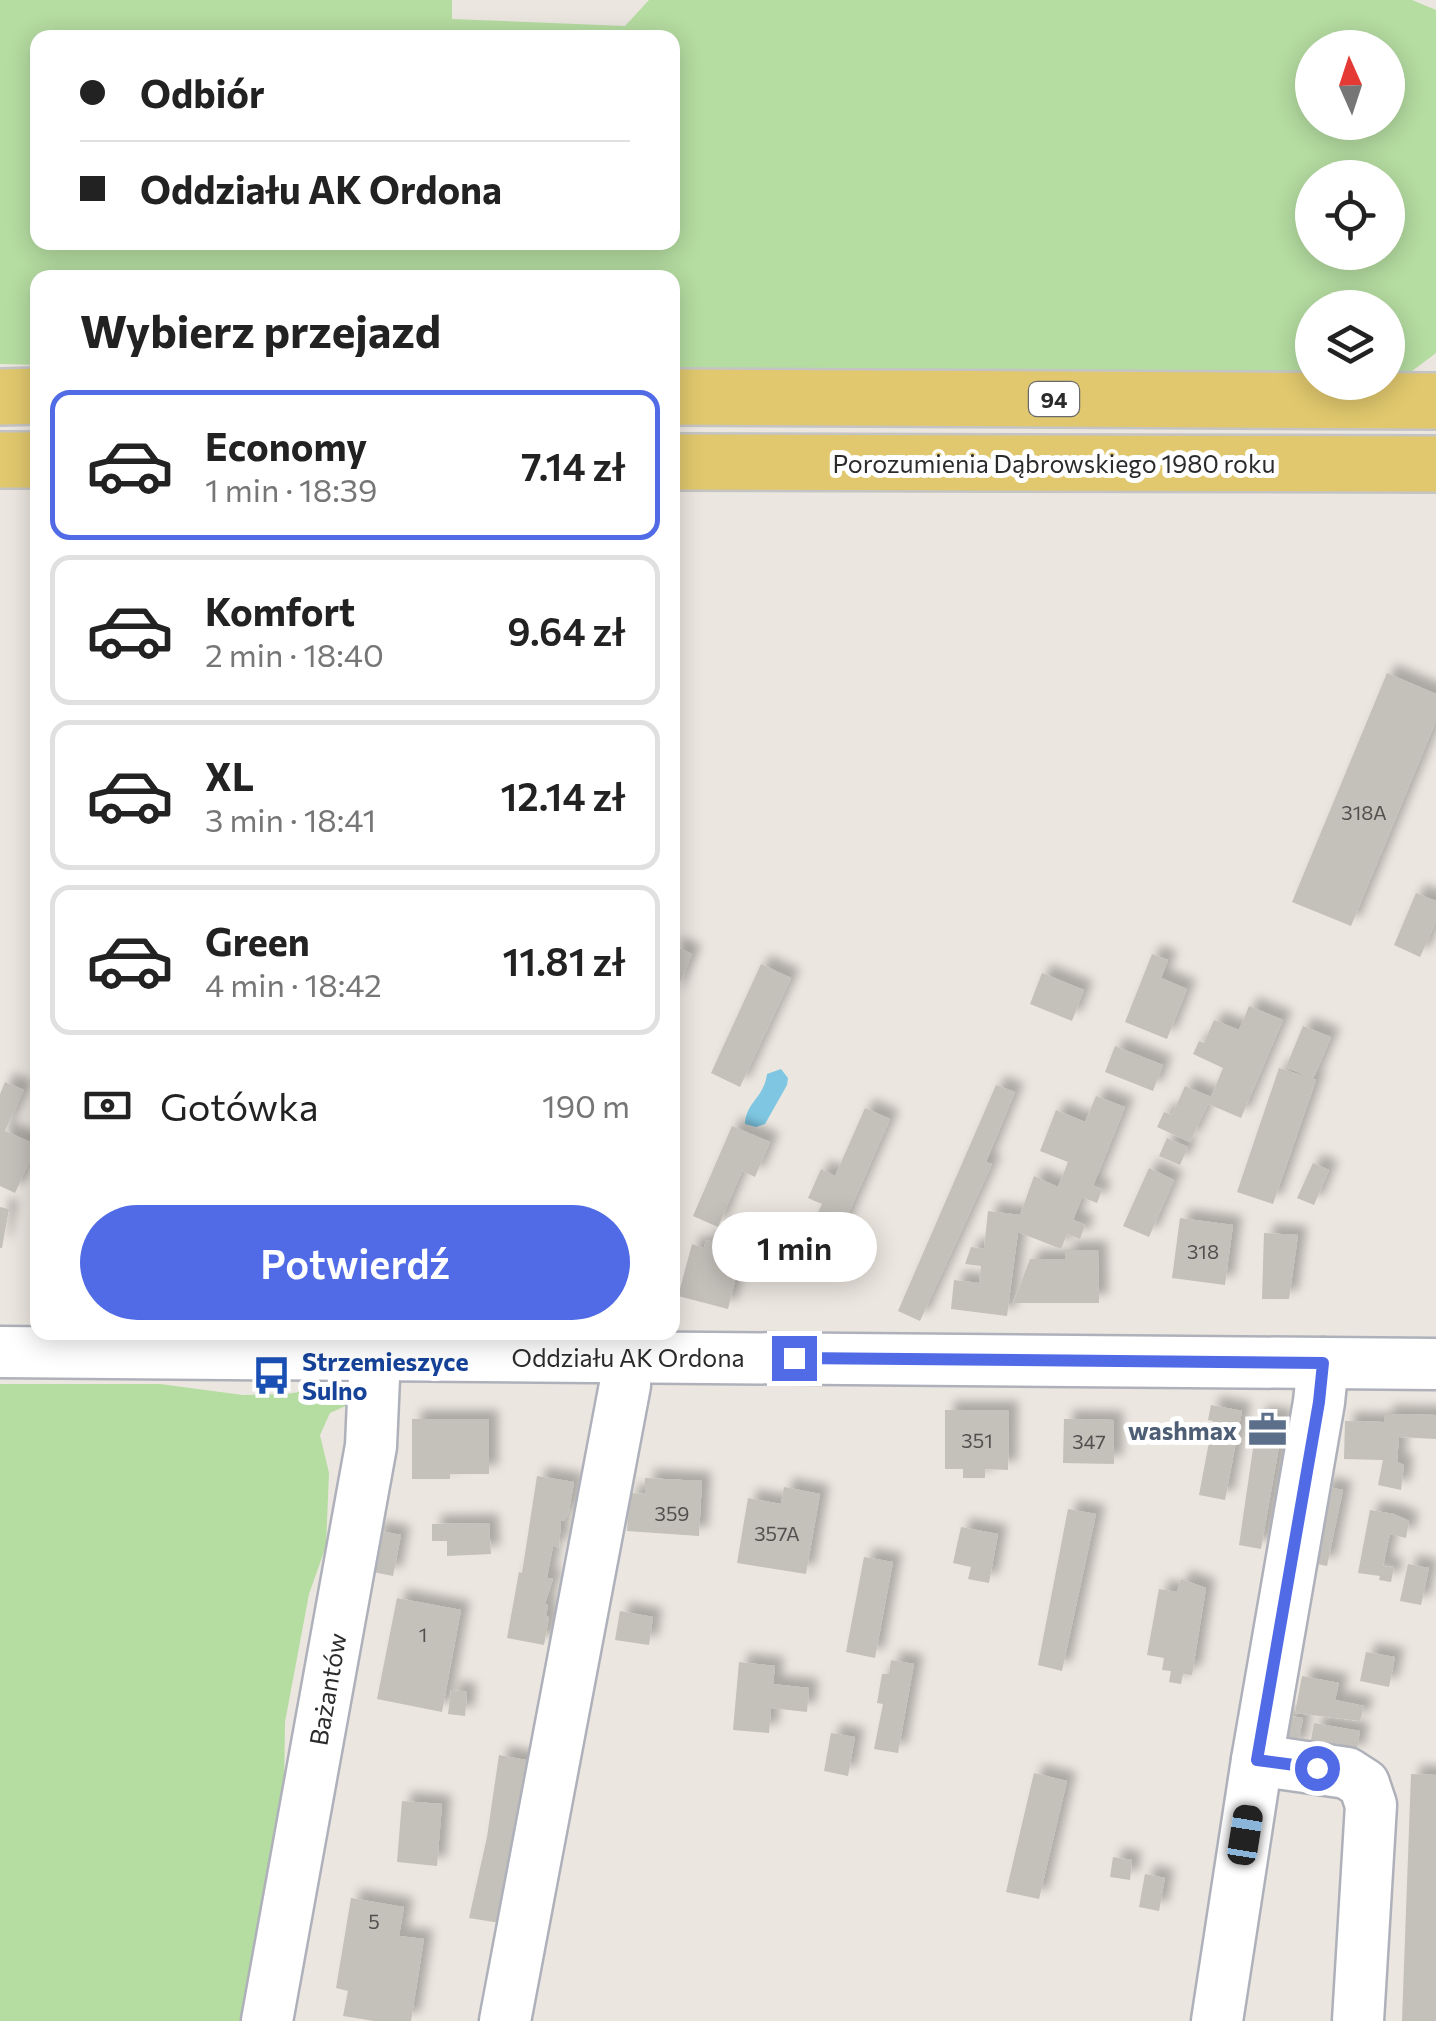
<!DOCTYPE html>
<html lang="pl">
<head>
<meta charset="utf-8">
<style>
	:root { --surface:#fff; --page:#f2f2f2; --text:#222; --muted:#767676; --line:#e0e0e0; --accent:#516be6 }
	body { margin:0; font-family:Commissioner,sans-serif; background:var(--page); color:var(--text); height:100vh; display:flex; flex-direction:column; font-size:38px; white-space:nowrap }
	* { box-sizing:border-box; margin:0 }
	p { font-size:32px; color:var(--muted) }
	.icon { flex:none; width:55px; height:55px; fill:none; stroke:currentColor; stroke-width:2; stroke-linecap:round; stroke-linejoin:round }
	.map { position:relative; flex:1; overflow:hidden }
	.panel { position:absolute; left:30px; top:270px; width:650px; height:1070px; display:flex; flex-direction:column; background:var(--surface); border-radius:20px; box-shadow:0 5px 25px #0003 }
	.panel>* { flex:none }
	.top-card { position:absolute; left:30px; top:30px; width:650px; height:220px; border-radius:20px; box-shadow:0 5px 25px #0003; display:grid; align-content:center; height:220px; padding:0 50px; background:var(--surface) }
	.needle { width:65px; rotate:357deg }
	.controls { position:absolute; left:1295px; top:30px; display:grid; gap:20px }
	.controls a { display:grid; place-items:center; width:110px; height:110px; border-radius:50%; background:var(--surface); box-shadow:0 5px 25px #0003; font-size:50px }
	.end { position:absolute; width:45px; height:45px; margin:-22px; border:12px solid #516be6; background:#fff; box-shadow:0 0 0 5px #fff }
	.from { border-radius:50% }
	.bubble { position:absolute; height:70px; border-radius:35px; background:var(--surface); box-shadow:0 5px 25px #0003; font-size:32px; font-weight:600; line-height:70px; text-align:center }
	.car { position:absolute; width:30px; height:60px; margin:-30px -15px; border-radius:12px; box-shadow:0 0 8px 2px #0007; background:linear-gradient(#222 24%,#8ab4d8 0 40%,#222 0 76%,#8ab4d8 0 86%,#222 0) }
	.top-card b { display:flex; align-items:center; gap:35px; height:95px; font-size:38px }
	.top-card b+b { border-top:2px solid var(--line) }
	.top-card i { width:25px; height:25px; background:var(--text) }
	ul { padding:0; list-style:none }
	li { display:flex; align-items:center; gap:30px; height:150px; margin:0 20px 15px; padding:0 30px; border:5px solid var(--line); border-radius:20px }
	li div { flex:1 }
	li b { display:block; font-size:38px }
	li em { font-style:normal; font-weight:600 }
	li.on { border-color:var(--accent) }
	li>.icon { width:90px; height:90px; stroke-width:1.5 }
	h2 { padding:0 50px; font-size:45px; line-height:120px }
	.pay { display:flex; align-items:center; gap:25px; height:110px; padding:0 50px; font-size:38px }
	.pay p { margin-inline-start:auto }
	.button { display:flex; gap:20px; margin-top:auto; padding:20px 50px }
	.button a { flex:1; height:115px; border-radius:60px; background:var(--accent); color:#fff; font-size:40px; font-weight:600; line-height:115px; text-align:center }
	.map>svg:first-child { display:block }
</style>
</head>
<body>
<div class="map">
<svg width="1436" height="2021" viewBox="0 0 1436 2021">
	<defs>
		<filter id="shadow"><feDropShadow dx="9" dy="-9" stdDeviation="5" flood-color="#0004"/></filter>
	</defs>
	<rect width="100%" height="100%" fill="#ebe6df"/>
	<g fill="#b5dca1" fill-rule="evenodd">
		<path d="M0,0H452V19L625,26L649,0H1412L1436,10V353L1408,374H1388V308H1312V374L673,371L672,278H38L37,365L0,364ZM38,38H672V242H38ZM1312,48H1388V122H1312ZM1312,178H1388V252H1312Z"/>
		<polygon points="0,1384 160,1384 243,1395 287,1394 317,1389 322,1392 361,1392 352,1403 330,1413 320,1435 329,1473 326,1546 309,1594 285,1722 284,1790 255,2021 0,2021"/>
	</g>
	<path fill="#7ec6e1" d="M781,1069L788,1078L787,1085L765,1124L756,1127L745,1124C746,1102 764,1098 767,1074Z"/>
	<g fill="#c4c0ba" filter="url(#shadow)">
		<polygon points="1387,673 1436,694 1436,721 1351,926 1292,902"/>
		<polygon points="1416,893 1436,901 1436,922 1420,957 1394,945"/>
		<polygon points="672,945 692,954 673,999 672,999"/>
		<polygon points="1152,954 1168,960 1161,978 1187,989 1167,1039 1125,1022"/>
		<polygon points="761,964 791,978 740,1087 711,1073"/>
		<polygon points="1042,973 1084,990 1072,1021 1030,1004"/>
		<polygon points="1249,1006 1283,1020 1241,1118 1208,1104 1190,1142 1157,1127 1164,1112 1172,1115 1185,1086 1211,1097 1223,1068 1193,1054 1199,1041 1204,1043 1214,1020 1239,1030"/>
		<polygon points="1303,1026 1331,1037 1313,1079 1286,1067"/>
		<polygon points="1115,1046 1163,1065 1153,1091 1105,1072"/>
		<polygon points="1279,1068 1316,1080 1273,1204 1237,1192"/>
		<polygon points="5,1082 24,1090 5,1131 37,1145 15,1193 0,1186 0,1094"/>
		<polygon points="996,1085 1015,1092 986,1162 992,1164 920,1321 898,1311"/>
		<polygon points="1096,1096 1125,1107 1093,1186 1102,1190 1097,1203 1082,1197 1073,1220 1085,1225 1080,1239 1067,1234 1061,1249 1018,1232 1007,1316 951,1309 954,1280 979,1283 981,1266 965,1264 971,1247 984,1249 988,1211 1020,1215 1034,1176 1058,1187 1068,1162 1040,1151 1056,1110 1085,1122"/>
		<polygon points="865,1108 890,1119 831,1253 805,1241 822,1204 808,1198 821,1169 835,1176"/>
		<polygon points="732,1126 770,1142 755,1177 742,1171 718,1227 693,1216"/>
		<polygon points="1167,1138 1188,1147 1180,1165 1159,1156"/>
		<polygon points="1313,1163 1329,1170 1314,1205 1297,1198"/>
		<polygon points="1149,1168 1174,1180 1149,1237 1123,1226"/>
		<polygon points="0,1207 9,1209 2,1248 0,1248"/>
		<polygon points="1180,1218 1233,1225 1225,1285 1172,1278"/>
		<polygon points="1264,1233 1298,1235 1289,1299 1262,1299"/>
		<polygon points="706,1240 739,1249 737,1256 741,1257 728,1309 678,1296 692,1244 704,1248"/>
		<polygon points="1065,1250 1098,1250 1099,1303 1013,1303 1030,1259 1065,1259"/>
		<polygon points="1211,1405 1242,1411 1225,1500 1199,1495 1213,1421 1208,1420"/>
		<polygon points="945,1410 1009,1410 1008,1470 985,1469 985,1478 963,1478 963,1469 945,1469"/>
		<polygon points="1258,1414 1284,1418 1261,1549 1239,1545"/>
		<polygon points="1384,1414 1436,1415 1436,1439 1399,1437 1397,1462 1404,1465 1401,1490 1378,1485 1383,1460 1344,1459 1345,1421 1384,1422"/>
		<polygon points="412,1419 489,1419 489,1474 450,1474 450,1479 412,1479"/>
		<polygon points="1064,1419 1114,1420 1114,1464 1063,1463"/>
		<polygon points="537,1476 574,1482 569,1511 564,1521 561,1520 559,1548 553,1546 547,1578 553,1579 545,1604 548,1605 546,1616 549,1617 544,1645 507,1638 519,1572 522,1573"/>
		<polygon points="645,1478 702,1481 699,1536 627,1531 629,1493 645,1494"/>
		<polygon points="1323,1486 1343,1490 1327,1566 1308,1562"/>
		<polygon points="784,1487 820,1494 806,1574 737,1563 748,1498 781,1504"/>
		<polygon points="1068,1509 1096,1514 1062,1671 1038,1665"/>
		<polygon points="1370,1510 1394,1514 1409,1521 1406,1538 1390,1534 1383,1566 1394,1567 1391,1582 1379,1580 1380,1576 1358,1573"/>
		<polygon points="489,1523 491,1554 447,1556 447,1541 432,1541 432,1524"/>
		<polygon points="961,1527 998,1534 989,1583 968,1579 971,1567 953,1563"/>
		<polygon points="375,1530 401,1535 393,1576 368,1571"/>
		<polygon points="864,1557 893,1562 875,1658 846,1652"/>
		<polygon points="1408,1564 1429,1568 1421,1605 1400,1601"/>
		<polygon points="1181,1579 1206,1588 1192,1675 1183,1674 1181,1684 1169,1682 1171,1671 1162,1670 1164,1658 1147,1655 1159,1589 1177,1592"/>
		<polygon points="397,1598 461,1610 442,1712 377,1699"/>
		<polygon points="620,1611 653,1617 649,1645 615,1640"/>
		<polygon points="1366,1652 1395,1657 1389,1687 1360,1681"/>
		<polygon points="891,1660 914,1664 898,1753 874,1749 883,1704 877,1703 882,1674 889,1674"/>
		<polygon points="739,1662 775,1666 773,1684 809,1688 807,1712 771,1708 769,1733 733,1730"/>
		<polygon points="1302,1676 1339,1683 1335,1700 1364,1706 1360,1721 1295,1713"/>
		<polygon points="451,1690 467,1692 465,1716 448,1714"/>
		<polygon points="1284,1715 1303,1718 1297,1749 1279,1746"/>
		<polygon points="1314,1723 1360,1731 1356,1754 1309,1751"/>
		<polygon points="831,1733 855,1737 848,1776 824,1771"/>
		<polygon points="499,1755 537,1762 522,1827 516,1826 509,1857 519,1859 506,1924 469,1918 487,1837"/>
		<polygon points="1034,1773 1067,1781 1039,1899 1006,1892"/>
		<polygon points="1411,1774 1436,1775 1436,2021 1402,2021"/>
		<polygon points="402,1801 442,1804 437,1866 397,1862"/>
		<polygon points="1113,1857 1132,1860 1130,1880 1110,1877"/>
		<polygon points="1145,1874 1165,1878 1159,1911 1139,1907"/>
		<polygon points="351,1898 404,1907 399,1936 424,1939 411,2021 374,2021 343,2016 348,1991 336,1988"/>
	</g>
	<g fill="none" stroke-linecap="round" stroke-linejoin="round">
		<defs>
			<g id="minor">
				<polyline points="0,1352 1436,1364"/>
				<polyline points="1257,1760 1347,1773 1364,1784 1371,1805 1358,2021"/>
				<polyline points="267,2021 371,1446 375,1355"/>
				<polyline points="505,2021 625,1385 625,1357"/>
				<polyline points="1217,2021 1257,1760 1319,1402 1323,1363"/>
			</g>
			<g id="major">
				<polyline points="0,397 38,396"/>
				<polyline points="672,397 1436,401"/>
				<polyline points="0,460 38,460"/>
				<polyline points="672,462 1436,464"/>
			</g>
		</defs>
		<use href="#minor" stroke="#afb1ba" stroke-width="55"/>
		<use href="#major" stroke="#c4c4c4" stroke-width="60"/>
		<use href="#minor" stroke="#fff" stroke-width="50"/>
		<use href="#major" stroke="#e1c86e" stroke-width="55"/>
	</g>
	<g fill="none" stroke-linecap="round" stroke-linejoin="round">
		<polyline stroke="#516be6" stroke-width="12" points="794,1358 1323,1363 1319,1402 1257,1760 1317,1768"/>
	</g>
	<defs>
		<symbol id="bus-bare" viewBox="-9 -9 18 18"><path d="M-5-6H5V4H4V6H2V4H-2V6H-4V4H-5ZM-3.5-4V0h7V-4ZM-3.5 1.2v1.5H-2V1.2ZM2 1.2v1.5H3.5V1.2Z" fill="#1a4fb4" stroke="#fff" stroke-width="2.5" paint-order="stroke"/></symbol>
		<symbol id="office-bare" viewBox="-9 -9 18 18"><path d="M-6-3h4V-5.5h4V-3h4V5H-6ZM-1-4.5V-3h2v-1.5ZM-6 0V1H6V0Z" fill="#5c6f8a" stroke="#fff" stroke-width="2.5" paint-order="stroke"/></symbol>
	</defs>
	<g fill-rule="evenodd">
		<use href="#bus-bare" x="244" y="1348" width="55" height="55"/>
		<use href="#office-bare" x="1240" y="1402" width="55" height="55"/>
	</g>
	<g text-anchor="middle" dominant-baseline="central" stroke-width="10" stroke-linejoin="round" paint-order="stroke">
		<g font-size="20" fill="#51504f">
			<text x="1364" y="812">318A</text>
			<text x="1203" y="1251">318</text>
			<text x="977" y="1440">351</text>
			<text x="1089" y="1441">347</text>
			<text x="672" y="1513">359</text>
			<text x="777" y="1533">357A</text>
			<text x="423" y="1634">1</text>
			<text x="374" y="1921">5</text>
		</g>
		<rect fill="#fff" stroke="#6b6b6b" stroke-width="2.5" x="1029" y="382" width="50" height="34" rx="8"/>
		<g font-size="22" font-weight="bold" fill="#2b2b2b">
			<text x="1054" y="399">94</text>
		</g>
		<g font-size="25" fill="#2b2b2b" stroke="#fff">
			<text x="1054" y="463">Porozumienia Dąbrowskiego 1980 roku</text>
			<text x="628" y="1357">Oddziału AK Ordona</text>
			<text transform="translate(327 1689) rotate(-80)">Bażantów</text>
		</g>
		<g font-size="25" font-weight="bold" fill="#164399" stroke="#fff" text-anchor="start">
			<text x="302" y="1361">Strzemieszyce<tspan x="302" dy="29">Sulno</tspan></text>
		</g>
		<g font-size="25" font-weight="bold" fill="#4e5e75" stroke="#fff" text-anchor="end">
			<text x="1237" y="1430">washmax</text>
		</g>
	</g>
</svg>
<div class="controls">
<a><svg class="needle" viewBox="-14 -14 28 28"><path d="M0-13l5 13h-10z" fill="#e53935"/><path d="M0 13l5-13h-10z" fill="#767676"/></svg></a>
<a><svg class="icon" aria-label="locate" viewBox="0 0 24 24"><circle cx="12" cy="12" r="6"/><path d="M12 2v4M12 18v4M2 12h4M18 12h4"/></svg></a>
<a><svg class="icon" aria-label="layers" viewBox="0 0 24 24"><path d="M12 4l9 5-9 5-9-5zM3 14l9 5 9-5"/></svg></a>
</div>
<i class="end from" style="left:1317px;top:1768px"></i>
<i class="end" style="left:794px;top:1358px"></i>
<div class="bubble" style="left:712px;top:1212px;width:165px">1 min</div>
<i class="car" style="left:1245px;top:1835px;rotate:9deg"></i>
<div class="top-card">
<b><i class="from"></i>Odbiór</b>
<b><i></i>Oddziału AK Ordona</b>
</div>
<section class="panel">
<h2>Wybierz przejazd</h2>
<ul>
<li class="on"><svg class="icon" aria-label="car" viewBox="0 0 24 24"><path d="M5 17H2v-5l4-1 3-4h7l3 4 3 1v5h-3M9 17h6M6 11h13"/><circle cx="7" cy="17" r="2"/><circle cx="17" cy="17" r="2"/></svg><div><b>Economy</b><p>1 min · 18:39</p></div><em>7.14 zł</em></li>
<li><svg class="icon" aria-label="car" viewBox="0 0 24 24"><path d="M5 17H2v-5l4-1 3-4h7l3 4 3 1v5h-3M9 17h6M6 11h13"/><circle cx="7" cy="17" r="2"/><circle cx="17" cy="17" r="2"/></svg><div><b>Komfort</b><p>2 min · 18:40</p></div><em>9.64 zł</em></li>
<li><svg class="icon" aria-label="car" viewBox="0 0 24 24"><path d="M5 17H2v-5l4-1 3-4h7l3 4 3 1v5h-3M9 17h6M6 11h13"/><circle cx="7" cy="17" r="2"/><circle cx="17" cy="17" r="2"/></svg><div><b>XL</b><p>3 min · 18:41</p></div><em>12.14 zł</em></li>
<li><svg class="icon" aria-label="car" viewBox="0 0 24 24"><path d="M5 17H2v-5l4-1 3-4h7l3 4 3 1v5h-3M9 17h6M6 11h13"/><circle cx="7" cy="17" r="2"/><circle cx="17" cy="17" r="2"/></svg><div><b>Green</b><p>4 min · 18:42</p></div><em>11.81 zł</em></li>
</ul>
<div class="pay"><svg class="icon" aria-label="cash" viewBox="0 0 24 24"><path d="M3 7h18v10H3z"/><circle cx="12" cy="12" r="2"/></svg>Gotówka<p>190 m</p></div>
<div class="button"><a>Potwierdź</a></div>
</section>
</div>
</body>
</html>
